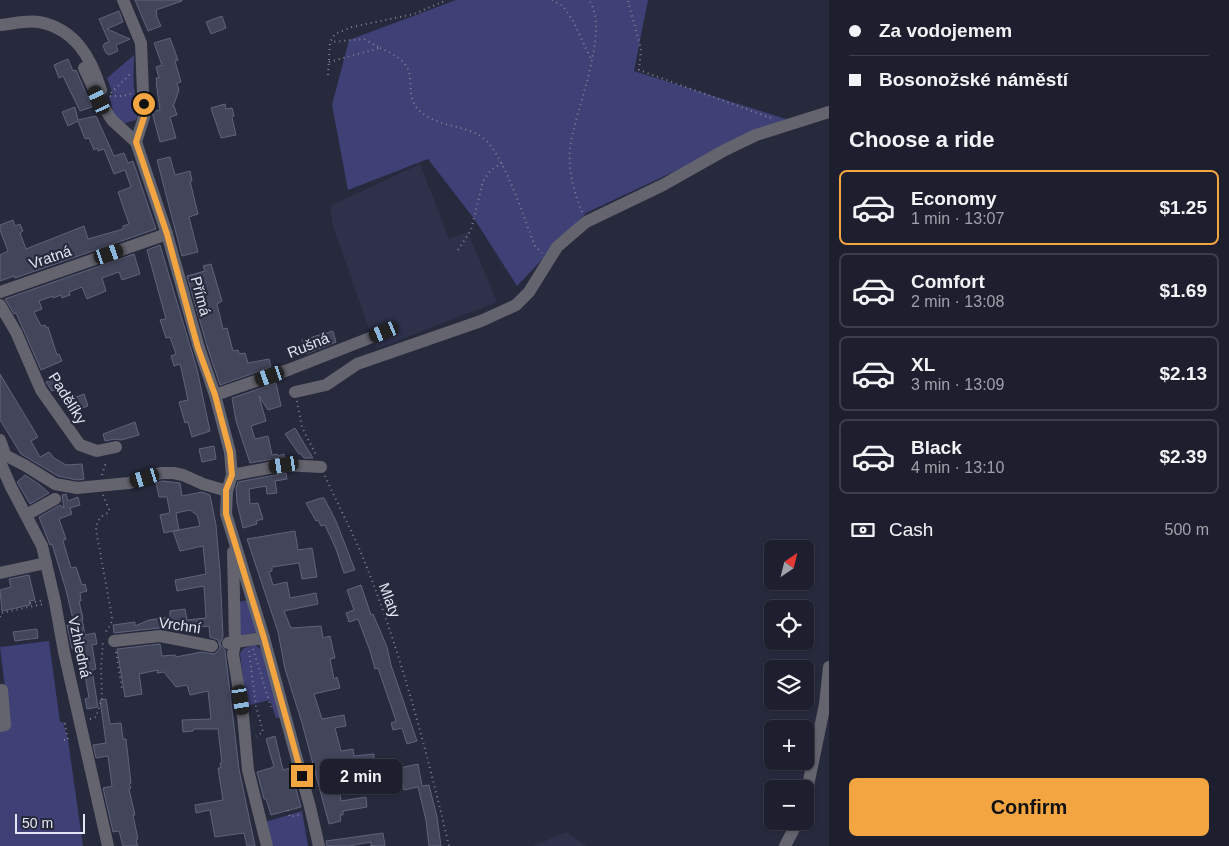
<!DOCTYPE html>
<html lang="en">
<head>
<meta charset="utf-8">
<style>
	:root { --surface:#1d1f2e; --page:#252736; --text:#f1f3f6; --muted:#a0a2aa; --line:#3b3d4a; --accent:#f2a541 }
	body { margin:0; font-family:Arial,sans-serif; background:var(--page); color:var(--text); height:100vh; display:flex; flex-direction:column; font-size:19px; white-space:nowrap }
	* { box-sizing:border-box; margin:0 }
	p { font-size:16px; color:var(--muted) }
	.icon { flex:none; width:28px; height:28px; fill:none; stroke:currentColor; stroke-width:2; stroke-linecap:round; stroke-linejoin:round }
	.map { position:relative; flex:1; overflow:hidden }
	.drawer { display:flex; flex-direction:column; background:var(--surface); width:400px }
	.drawer>* { flex:none }
	.guide { display:grid; align-content:center; height:110px; padding:0 20px; background:var(--surface) }
	.needle { width:32px; rotate:35deg }
	.controls { position:absolute; left:764px; top:540px; display:grid; gap:10px }
	.controls a { display:grid; place-items:center; width:50px; height:50px; border-radius:8px; background:var(--surface); box-shadow:0 1px 4px #0004,0 0 0 1px var(--line); font-size:25px }
	.scale { position:absolute; left:15px; bottom:12px; width:70px; box-sizing:border-box; padding-left:5px; border:2px solid #e3e5f2; border-top:0; font-size:14px; line-height:18px; white-space:nowrap; color:#e3e5f2; -webkit-text-stroke:4px #27293d; paint-order:stroke }
	.end { position:absolute; width:22px; height:22px; margin:-11px; border:6px solid #f2a541; background:#111; box-shadow:0 0 0 2px #111 }
	.from { border-radius:50% }
	.bubble { position:absolute; height:35px; border-radius:8px; background:var(--surface); box-shadow:0 1px 4px #0004,0 0 0 1px var(--line); font-size:16px; font-weight:700; line-height:35px; text-align:center }
	.car { position:absolute; width:15px; height:30px; margin:-15px -8px; border-radius:6px; box-shadow:0 0 4px 1px #0007; background:linear-gradient(#222 24%,#8ab4d8 0 40%,#222 0 76%,#8ab4d8 0 86%,#222 0) }
	.guide b { display:flex; align-items:center; gap:18px; height:48px; font-size:19px }
	.guide b+b { border-top:1px solid var(--line) }
	.guide i { width:12px; height:12px; background:var(--text) }
	ul { padding:0; list-style:none }
	li { display:flex; align-items:center; gap:15px; height:75px; margin:0 10px 8px; padding:0 10px; border:2px solid var(--line); border-radius:8px }
	li div { flex:1 }
	li b { display:block; font-size:19px }
	li em { font-style:normal; font-weight:700 }
	li.selected { border-color:var(--accent) }
	li>.icon { width:45px; height:45px; stroke-width:1.5 }
	h2 { padding:0 20px; font-size:22px; line-height:60px }
	.pay { display:flex; align-items:center; gap:12px; height:55px; padding:0 20px; font-size:19px }
	.pay p { margin-inline-start:auto }
	.primary-button { display:flex; gap:10px; margin-top:auto; padding:10px 20px }
	.primary-button a { flex:1; height:58px; border-radius:8px; background:var(--accent); color:#111; font-size:20px; font-weight:700; line-height:58px; text-align:center }
	main { display:flex; flex:1; min-height:0 }
	.map>svg:first-child { display:block }
</style>
</head>
<body>
<main>
<div class="map">
<svg width="829" height="846" viewBox="0 0 829 846">
	<rect width="100%" height="100%" fill="#27293d"/>
	<g fill="#2f314b">
		<polygon points="420,164 449,239 468,232 497,302 376,349 332,223 330,206"/>
		<polygon points="567,832 586,846 533,846"/>
	</g>
	<g fill="#3e4076">
		<polygon points="456,0 648,0 634,71 786,119 586,213 517,286 475,220 428,159 348,190 332,105 349,40"/>
		<path d="M134,55C134,66 133,78 134,88C136,100 141,109 136,120L125,123L115,118L109,96L113,95L107,78Z"/>
		<polygon points="249,600 258,632 239,636 238,602"/>
		<polygon points="49,641 60,722 63,722 68,740 83,846 0,846 0,729 10,727 0,647"/>
		<polygon points="255,645 261,649 281,717 276,718 270,700 246,706 240,653 244,648"/>
		<polygon points="302,811 308,846 271,846 265,822"/>
	</g>
	<g fill="#43465b" stroke="#60637a">
		<polygon points="135,0 182,0 182,1 156,10 157,15 156,15 161,26 148,31"/>
		<polygon points="119,11 123,22 107,29 130,39 116,45 118,51 109,55 106,53 103,46 105,43 109,42 99,19"/>
		<polygon points="222,16 226,28 211,34 206,22"/>
		<polygon points="170,38 178,60 175,61 181,82 177,83 179,90 173,107 174,106 177,115 170,117 176,138 160,142 152,112 160,110 156,82 157,82 156,78 159,78 156,67 162,65 154,43"/>
		<polygon points="68,59 73,71 76,70 92,107 80,111 63,76 59,78 54,65"/>
		<polygon points="225,104 226,109 232,108 234,116 232,117 236,135 221,138 211,108"/>
		<polygon points="75,107 78,120 96,116 114,156 124,153 128,163 133,161 156,229 15,278 14,276 0,281 0,255 8,251 0,230 0,225 13,220 15,226 20,224 23,231 20,233 26,249 84,226 88,239 123,229 123,226 129,224 118,192 131,187 125,170 114,174 104,149 98,151 97,148 94,150 89,138 85,139 78,121 68,126 62,112"/>
		<polygon points="170,157 175,175 190,171 192,181 190,181 198,214 189,217 198,252 182,256 157,160"/>
		<polygon points="160,245 197,369 210,431 192,437 188,422 185,423 179,402 188,400 182,372 180,364 174,366 171,356 176,354 170,337 166,338 160,320 166,319 147,250"/>
		<polygon points="134,254 140,274 122,280 119,272 102,278 106,291 87,299 82,287 69,292 70,295 62,298 61,295 53,298 53,296 39,301 42,309 34,312 41,326 45,325 46,328 48,327 57,355 59,354 62,361 41,370 16,313 14,314 5,299"/>
		<polygon points="211,264 222,301 217,304 223,329 227,328 233,351 238,350 239,354 245,353 248,363 269,359 271,367 220,385 207,346 187,276 205,271 203,266"/>
		<polygon points="333,331 336,342 306,354 302,340"/>
		<polygon points="0,374 38,437 31,441 40,457 49,452 54,458 66,465 82,464 84,479 77,480 58,476 21,454 0,420"/>
		<polygon points="59,377 64,386 52,391 46,382"/>
		<polygon points="276,383 281,406 268,410 259,396 266,421 251,426 255,439 268,436 272,455 277,454 278,456 284,454 285,457 250,463 236,421 232,398"/>
		<polygon points="84,394 88,406 70,412 68,405 70,404 68,400"/>
		<polygon points="135,422 139,435 121,440 115,439 105,441 103,434"/>
		<polygon points="295,428 305,445 313,458 304,458 301,454 299,454 285,434"/>
		<polygon points="214,446 216,459 202,462 199,449"/>
		<polygon points="286,473 287,479 275,481 277,493 267,494 266,486 249,489 250,504 258,503 263,519 256,521 257,524 243,528 237,503 236,488 238,482"/>
		<polygon points="25,475 40,485 49,493 30,504 17,482"/>
		<polygon points="162,481 180,483 182,496 202,492 210,495 216,525 220,572 223,636 220,644 225,650 239,769 255,846 247,846 244,833 215,837 210,810 196,813 195,805 223,800 218,768 221,768 220,763 222,763 218,729 194,729 193,731 183,732 182,720 211,719 208,691 190,695 187,685 176,687 164,672 157,673 158,670 139,674 142,694 125,697 117,649 160,644 162,656 175,655 176,657 201,652 214,654 218,651 220,647 218,640 210,637 209,626 174,630 159,628 114,633 113,625 135,622 135,626 149,620 170,617 170,611 185,609 187,620 206,618 204,586 177,591 175,580 206,574 203,546 180,551 173,531 200,526 197,515 190,510 176,513 179,530 164,533 160,515 170,513 167,497 159,497 156,483"/>
		<polygon points="66,494 68,501 78,497 80,505 70,508 72,514 59,519 66,539 63,541 71,568 76,567 82,585 85,584 87,591 80,593 81,601 79,601 83,619 82,619 85,635 95,633 97,644 92,645 96,669 92,670 98,707 87,709 85,699 89,698 80,647 72,649 67,625 74,624 66,590 52,544 50,545 39,517 60,505 64,508 62,495"/>
		<polygon points="321,498 324,498 336,521 355,570 344,573 336,549 325,525 321,526 318,520 316,521 306,503"/>
		<polygon points="295,531 298,550 312,548 317,577 302,579 299,563 272,567 272,571 269,572 273,585 287,582 290,598 316,593 318,604 284,611 291,628 321,626 323,638 330,636 335,658 330,659 334,679 337,677 340,688 314,694 322,719 344,715 346,726 335,728 341,751 353,749 354,756 374,754 374,761 361,763 362,765 354,766 354,763 330,766 332,781 338,780 341,801 366,797 367,807 343,811 343,815 340,815 341,821 329,824 302,723 285,669 278,632 247,539"/>
		<polygon points="29,575 35,600 29,601 30,605 2,611 0,590 11,587 9,579"/>
		<polygon points="361,585 371,615 373,614 387,647 391,665 417,741 407,744 402,728 393,730 391,723 396,721 378,668 375,669 370,651 358,619 349,622 346,613 354,610 347,590"/>
		<polygon points="37,629 38,638 15,641 13,632"/>
		<polygon points="106,699 110,724 121,723 123,739 126,739 131,783 129,784 131,788 129,789 135,815 133,815 138,839 136,840 138,846 123,846 119,831 113,832 103,788 112,786 108,756 96,758 93,745 106,743 100,700"/>
		<polygon points="275,736 283,770 290,768 301,807 271,815 266,799 264,799 257,772 274,767 266,739"/>
		<polygon points="418,764 422,786 429,785 437,817 441,846 429,846 426,820 418,787 404,790 400,768"/>
		<polygon points="383,833 385,846 371,846 371,842 349,846 327,846 326,841"/>
	</g>
	<g fill="none" stroke-linecap="round" stroke-linejoin="round">
		<g stroke="#808293" stroke-width="2" stroke-dasharray="1 4" stroke-linecap="butt">
			<polyline points="552,0 563,6 573,21 591,59"/>
			<polyline points="628,1 641,49 639,70 771,118"/>
			<path d="M380,48C391,53 405,59 409,72C412,84 408,98 417,108C433,127 463,124 482,137C504,153 524,219 535,246L542,253"/>
			<polyline points="329,62 380,48 364,39 331,42"/>
			<polyline points="328,75 330,42 335,34 352,27 414,14 447,0"/>
			<polyline points="111,93 131,73"/>
			<polyline points="110,96 123,96 133,93"/>
			<path d="M582,212C574,193 568,170 570,149C574,111 611,32 589,0"/>
			<polyline points="458,250 471,230 483,181 491,170 502,163"/>
			<polyline points="297,401 302,427 316,455"/>
			<polyline points="102,475 105,465 103,461"/>
			<path d="M325,476C336,500 348,524 359,548C399,644 425,745 449,846"/>
			<path d="M103,495L109,509L108,513C100,516 97,521 96,530L112,617L111,624L105,633"/>
			<polyline points="30,603 44,600"/>
			<polyline points="0,617 1,613 43,604"/>
			<polyline points="253,649 271,707"/>
			<polyline points="249,651 256,706 263,732 256,736"/>
			<polyline points="116,652 122,689"/>
			<polyline points="90,719 96,717 102,699 101,668 103,642"/>
			<polyline points="64,740 68,740 65,724 68,723"/>
			<polyline points="288,810 290,817 301,814"/>
		</g>
		<g stroke="#63646e" stroke-width="12">
			<polyline points="123,0 141,43 144,117 136,142"/>
			<path d="M0,25C12,24 27,20 39,22C75,29 91,57 101,90"/>
			<polyline points="84,68 99,100 112,120 136,142 167,234 199,348 215,395 230,452 232,475 227,491 226,514 264,638 310,807 319,846"/>
			<polyline points="0,292 167,234"/>
			<polyline points="0,305 16,332 41,390 80,445 97,451 116,447"/>
			<polyline points="295,392 326,385 357,364 481,321 516,305 529,292 557,247 586,222 663,185 725,150 756,135 829,112"/>
			<polyline points="215,395 288,370 385,332"/>
			<polyline points="0,440 4,451 0,459"/>
			<polyline points="3,454 26,466 55,484 77,488 129,483 161,473 173,473 183,475 203,484 227,491"/>
			<polyline points="0,462 11,487 42,546 55,602 64,652 108,846"/>
			<polyline points="232,475 284,465 321,467"/>
			<polyline points="26,515 55,499"/>
			<polyline points="233,552 235,643 233,654 243,715 248,770 267,846"/>
			<polyline points="0,573 46,563"/>
			<polyline points="114,641 160,636 212,646"/>
			<polyline points="228,643 264,638"/>
			<polyline points="0,726 5,725 2,690"/>
			<polyline points="805,800 825,704 829,667"/>
			<polyline points="785,846 798,821"/>
		</g>
	</g>
	<g fill="none" stroke-linecap="round" stroke-linejoin="round">
		<polyline stroke="#f2a541" stroke-width="6" points="144,104 144,117 136,142 167,234 198,348 215,395 230,452 232,475 226,490 226,514 264,638 302,776"/>
	</g>
	<g text-anchor="middle" dominant-baseline="central" stroke-width="4.5" stroke-linejoin="round" paint-order="stroke">
		<g font-size="15" fill="#e3e5f2" stroke="#27293d">
			<text transform="translate(50 257) rotate(-19)">Vratná</text>
			<text transform="translate(201 296) rotate(75)">Přímá</text>
			<text transform="translate(308 345) rotate(-22)">Rušná</text>
			<text transform="translate(68 398) rotate(58)">Padělíky</text>
			<text transform="translate(390 600) rotate(69)">Mlaty</text>
			<text transform="translate(180 625) rotate(8)">Vrchní</text>
			<text transform="translate(80 647) rotate(78)">Vzhledná</text>
		</g>
	</g>
</svg>
<div class="controls">
<a><svg class="needle" viewBox="-14 -14 28 28"><path d="M0-13l5 13h-10z" fill="#e53935"/><path d="M0 13l5-13h-10z" fill="#a0a2aa"/></svg></a>
<a><svg class="icon" aria-label="locate" viewBox="0 0 24 24"><circle cx="12" cy="12" r="6"/><path d="M12 2v4M12 18v4M2 12h4M18 12h4"/></svg></a>
<a><svg class="icon" aria-label="layers" viewBox="0 0 24 24"><path d="M12 4l9 5-9 5-9-5zM3 14l9 5 9-5"/></svg></a>
<a>+</a>
<a>−</a>
</div>
<div class="scale">50 m</div>
<i class="end from" style="left:144px;top:104px"></i>
<i class="end" style="left:302px;top:776px"></i>
<div class="bubble" style="left:320px;top:759px;width:82px">2 min</div>
<i class="car" style="left:99px;top:100px;rotate:335deg"></i>
<i class="car" style="left:109px;top:254px;rotate:71deg"></i>
<i class="car" style="left:384px;top:332px;rotate:248deg"></i>
<i class="car" style="left:270px;top:376px;rotate:251deg"></i>
<i class="car" style="left:284px;top:465px;rotate:261deg"></i>
<i class="car" style="left:145px;top:478px;rotate:253deg"></i>
<i class="car" style="left:241px;top:700px;rotate:171deg"></i>
</div>
<section class="drawer">
<div class="guide">
<b><i class="from"></i>Za vodojemem</b>
<b><i></i>Bosonožské náměstí</b>
</div>
<h2>Choose a ride</h2>
<ul>
<li class="selected"><svg class="icon" aria-label="car" viewBox="0 0 24 24"><path d="M5 17H2v-5l4-1 3-4h7l3 4 3 1v5h-3M9 17h6M6 11h13"/><circle cx="7" cy="17" r="2"/><circle cx="17" cy="17" r="2"/></svg><div><b>Economy</b><p>1 min · 13:07</p></div><em>$1.25</em></li>
<li><svg class="icon" aria-label="car" viewBox="0 0 24 24"><path d="M5 17H2v-5l4-1 3-4h7l3 4 3 1v5h-3M9 17h6M6 11h13"/><circle cx="7" cy="17" r="2"/><circle cx="17" cy="17" r="2"/></svg><div><b>Comfort</b><p>2 min · 13:08</p></div><em>$1.69</em></li>
<li><svg class="icon" aria-label="car" viewBox="0 0 24 24"><path d="M5 17H2v-5l4-1 3-4h7l3 4 3 1v5h-3M9 17h6M6 11h13"/><circle cx="7" cy="17" r="2"/><circle cx="17" cy="17" r="2"/></svg><div><b>XL</b><p>3 min · 13:09</p></div><em>$2.13</em></li>
<li><svg class="icon" aria-label="car" viewBox="0 0 24 24"><path d="M5 17H2v-5l4-1 3-4h7l3 4 3 1v5h-3M9 17h6M6 11h13"/><circle cx="7" cy="17" r="2"/><circle cx="17" cy="17" r="2"/></svg><div><b>Black</b><p>4 min · 13:10</p></div><em>$2.39</em></li>
</ul>
<div class="pay"><svg class="icon" aria-label="cash" viewBox="0 0 24 24"><path d="M3 7h18v10H3z"/><circle cx="12" cy="12" r="2"/></svg>Cash<p>500 m</p></div>
<div class="primary-button"><a>Confirm</a></div>
</section>
</main>
</body>
</html>
